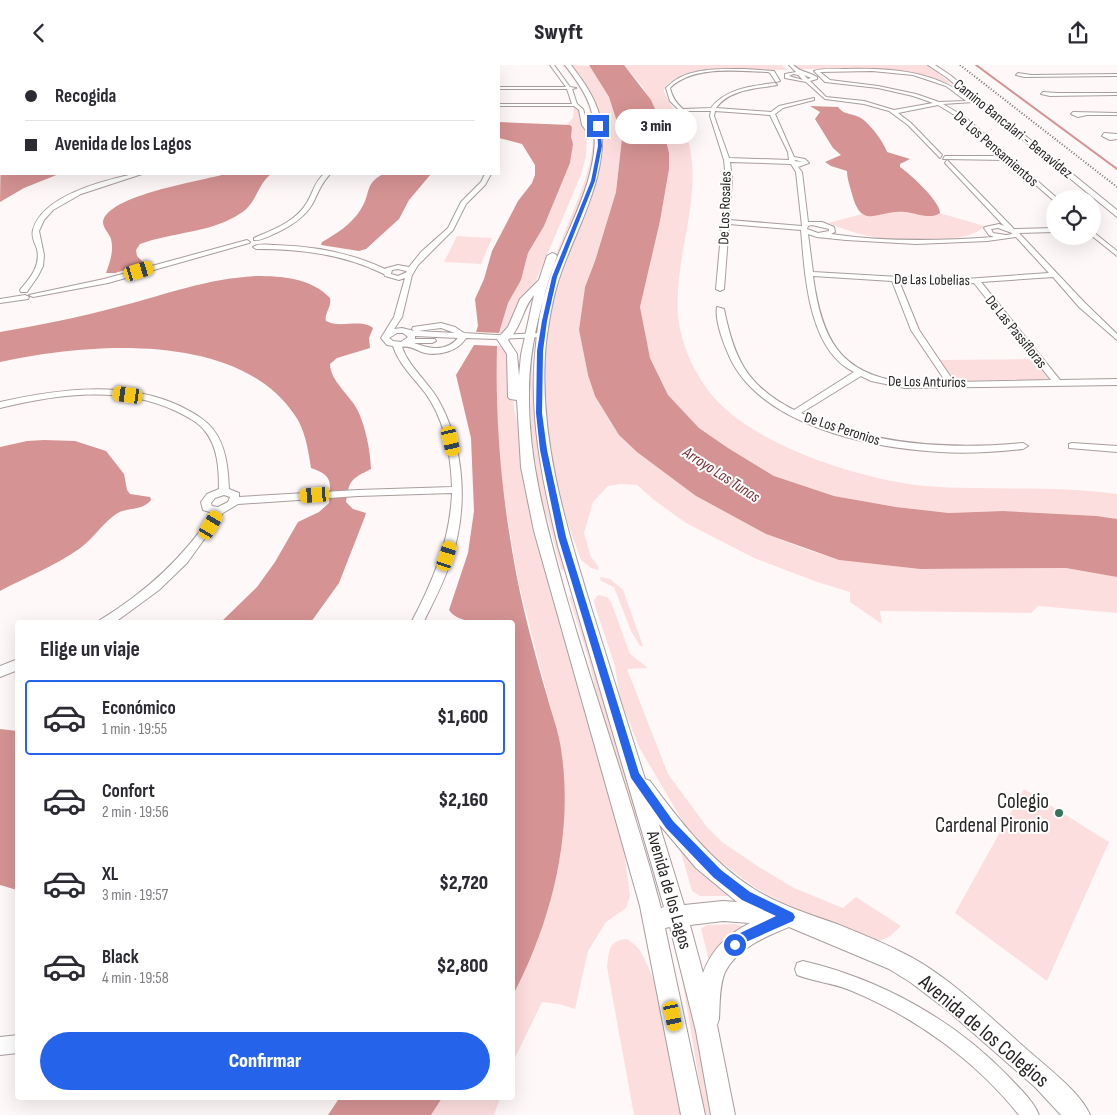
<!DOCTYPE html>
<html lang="es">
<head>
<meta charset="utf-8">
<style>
	:root { --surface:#fff; --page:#f2f2f3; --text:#2b2b33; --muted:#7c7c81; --line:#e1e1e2; --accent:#2563eb }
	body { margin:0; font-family:"Sofia Sans Condensed",sans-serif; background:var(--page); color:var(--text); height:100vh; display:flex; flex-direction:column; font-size:19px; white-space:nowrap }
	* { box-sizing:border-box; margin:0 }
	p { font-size:16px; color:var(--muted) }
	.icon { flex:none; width:28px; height:28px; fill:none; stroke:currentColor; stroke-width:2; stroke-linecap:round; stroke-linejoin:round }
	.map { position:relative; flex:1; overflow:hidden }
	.sheet { position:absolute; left:15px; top:555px; width:500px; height:480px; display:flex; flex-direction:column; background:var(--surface); border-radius:5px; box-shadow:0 5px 20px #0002 }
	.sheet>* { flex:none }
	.banner { position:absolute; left:0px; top:0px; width:500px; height:110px; box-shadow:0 5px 20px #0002; display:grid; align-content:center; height:110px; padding:0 25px; background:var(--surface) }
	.buttons { position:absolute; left:1046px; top:125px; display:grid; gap:10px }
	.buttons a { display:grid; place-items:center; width:55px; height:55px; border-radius:50%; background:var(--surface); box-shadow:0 5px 20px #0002; font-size:25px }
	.end { position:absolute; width:22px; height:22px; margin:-11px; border:6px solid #2563eb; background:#fff; box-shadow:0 0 0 2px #fff }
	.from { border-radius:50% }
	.bubble { position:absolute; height:35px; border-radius:18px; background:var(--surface); box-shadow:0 5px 20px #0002; font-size:16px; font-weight:800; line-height:35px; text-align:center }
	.car { position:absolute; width:15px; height:30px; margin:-15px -8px; border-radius:6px; box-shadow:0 0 4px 1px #0007; background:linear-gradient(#f5c518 24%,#345 0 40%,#f5c518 0 76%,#345 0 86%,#f5c518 0) }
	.banner b { display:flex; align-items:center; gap:18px; height:48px; font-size:19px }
	.banner b+b { border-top:1px solid var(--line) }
	.banner i { width:12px; height:12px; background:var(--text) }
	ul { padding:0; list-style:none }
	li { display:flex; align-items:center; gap:15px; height:75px; margin:0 10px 8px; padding:0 15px; border:2px solid transparent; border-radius:5px }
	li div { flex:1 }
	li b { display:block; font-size:19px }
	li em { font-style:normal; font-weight:800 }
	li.active { border-color:var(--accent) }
	li>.icon { width:45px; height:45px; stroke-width:1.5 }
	h2 { padding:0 25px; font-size:22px; line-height:60px }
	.cta { display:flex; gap:10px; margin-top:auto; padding:10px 25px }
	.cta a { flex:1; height:58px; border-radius:30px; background:var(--accent); color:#fff; font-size:20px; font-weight:800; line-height:58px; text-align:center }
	header { display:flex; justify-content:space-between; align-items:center; height:65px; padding:0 25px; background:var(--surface); font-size:22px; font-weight:800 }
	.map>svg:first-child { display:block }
</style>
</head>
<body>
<header><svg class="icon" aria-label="back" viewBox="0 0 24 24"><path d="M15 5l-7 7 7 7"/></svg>Swyft<svg class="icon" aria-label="share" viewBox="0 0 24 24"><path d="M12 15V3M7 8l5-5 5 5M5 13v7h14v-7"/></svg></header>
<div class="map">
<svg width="1117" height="1050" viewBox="0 0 1117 1050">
	<rect width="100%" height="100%" fill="#fff8f8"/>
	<g fill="#fddede">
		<path d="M562,0H566L583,25L592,46L597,68L594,99L586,125L538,244C546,213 558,184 570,154C594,97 610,52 562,0Z"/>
		<path d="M570,0L590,1L609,32L622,73L616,127L595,196L585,222L579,265L588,310L696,431L766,469L805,484L839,495L920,504L1066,503L1117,512V548L1038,541L1031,548L880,546L882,559L850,537V527L817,517L754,493L686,458L654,435L637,420L621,419L608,421L593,437L584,468L591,492L598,501L599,505L591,503L581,495C572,470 562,444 556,419C544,367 541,305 548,252C559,184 620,112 596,42C591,27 578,13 570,0Z"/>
		<path d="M624,0H782L787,5C765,5 665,0 664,27C675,48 688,65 691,89C699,141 674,196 678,250C680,277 694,308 711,329C752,380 861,415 925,421C989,426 1053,420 1117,429V454L1097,451L1003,446L949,448L896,442L834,431L774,411L728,383L699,363L668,330L650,293L640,242L660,156L669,104L662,60L643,22Z"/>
		<path d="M792,0H928L953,20C903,0 850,4 798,4Z"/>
		<polygon points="574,41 579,44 587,68 586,91 581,110 535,218 513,262 504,268 499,268 508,238 521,215 528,188 544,161 570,98 573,79 571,72 572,62 567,59 573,53"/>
		<path d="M890,147H909L928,151L939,148L985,161C966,181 894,176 868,171C854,168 841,163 828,158L862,149L875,151Z"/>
		<polygon points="457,171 492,173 481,199 444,197"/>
		<polygon points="497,281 505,281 508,283 514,344 623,778 630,831 626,843 606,857 588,886 575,944 559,939 542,937 513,997 513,930 533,885 549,841 560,679 518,515 503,425 496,349"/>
		<polygon points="531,283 533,283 532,303 535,319 536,363 547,436 564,505 561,505 549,458 541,438 531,363 530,311"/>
		<polygon points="1034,294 1051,315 953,316 939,295"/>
		<polygon points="600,512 610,514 623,525 643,581 640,581 631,566 614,522 601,516"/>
		<polygon points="598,530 607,532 611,537 630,589 648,603 627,604 668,709 707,762 722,777 759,802 794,823 843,843 856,832 901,861 889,872 878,876 799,846 757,824 708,788 686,762 639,682 620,634 615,601 595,541 594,535"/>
		<polygon points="571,531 610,653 643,767 627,734 605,665 588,592 569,532"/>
		<polygon points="1024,724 1109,777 1047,916 955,848"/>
		<polygon points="680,784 741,831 700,831 692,826"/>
		<polygon points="735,859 747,862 711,904 701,864 707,860"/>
		<path d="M627,874C631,877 636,880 639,884C665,927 674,1000 683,1050H634L607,902C609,885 608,876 627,874Z"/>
		<polygon points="677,884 717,1050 705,1050"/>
		<polygon points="442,1033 500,1033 494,1050 431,1050"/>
	</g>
	<g fill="#d59393">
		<polygon points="0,0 193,0 1,1 1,64"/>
		<polygon points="589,0 624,0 651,35 662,60 669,88 669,104 660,156 640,242 650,293 668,330 699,363 728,383 774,411 834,431 896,442 949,448 1003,446 1097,451 1117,454 1117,512 1066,503 920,504 839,495 766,469 696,431 637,387 619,370 595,331 588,310 579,265 585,222 595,196 616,127 622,73 609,32"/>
		<path d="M810,41L838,42C844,50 851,48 859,52C868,56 884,77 887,87L910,94L900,99V102C910,109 940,136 940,148C930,155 916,148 905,147C878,144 862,167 852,129C850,121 847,114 847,106L831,101L825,97L841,90L833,83L815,54L820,47Z"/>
		<polygon points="499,57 570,60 572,62 571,72 573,79 570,98 544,161 528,188 521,215 508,238 499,268 476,267 478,261 475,234 484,214 492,186 518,136 532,118 535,110 535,100 522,79 499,73"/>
		<polygon points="1,76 1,109 59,109 24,123 0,137"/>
		<path d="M225,109H271C257,120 257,138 241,148C212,168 172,167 140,179L136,185L137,191L144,198L142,200L115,208H106C110,197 114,186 111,174C109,168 103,163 103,157C107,130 202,116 225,109Z"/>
		<path d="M383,109H431L409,135L399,154L366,184L359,186L321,180L322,177C336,169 352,159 361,144C371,129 364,119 383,109Z"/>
		<path d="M256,211C282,211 311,213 330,233C332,242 324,248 326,256C340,264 361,253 373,263L369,273L370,283L337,293L330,299C330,316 351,331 358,346C366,364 370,384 371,404C351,414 349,415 346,437L353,444L366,448L364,454L339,518L311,557H221L257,522L275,497L298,457L319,447L329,438C331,418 333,410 311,403C308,384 305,364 294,349C237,265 86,278 0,297V267C41,260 81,252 121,241C168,229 205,214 256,211Z"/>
		<path d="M474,280L497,281C495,362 502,434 517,513C525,553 536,593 547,631C551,646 557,662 560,678C575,763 553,854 513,930L512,558C496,558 459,561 449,545L468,488L474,446L471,373L456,310Z"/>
		<path d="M44,375L75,376L106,386L124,409L127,425L130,429L150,432L151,435C143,446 127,442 116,449C102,459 93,474 79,484C55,501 26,512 0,526V382L27,376Z"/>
		<polygon points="0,664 17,666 17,825 0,820"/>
		<polygon points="340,1032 442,1032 442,1033 431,1050 328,1050"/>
	</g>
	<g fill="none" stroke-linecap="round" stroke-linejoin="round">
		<polyline stroke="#d59393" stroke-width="2" points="976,0 1117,104"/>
		<defs>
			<g id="minor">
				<polygon points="326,0 331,0 332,1 327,1"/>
				<polygon points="381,0 385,0 386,1 382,1"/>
				<polygon points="550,0 554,0 570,22 576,23 572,24 577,39 583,44 588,60 593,70 589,70 582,60 579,45 574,41 499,41 499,39 572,39 567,24 499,24 499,22 566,22"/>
				<path d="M789,0H793C802,8 807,6 817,12V14L810,16L826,32L864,36L894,45L933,38L913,31L878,23L825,17L814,6C822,3 835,4 845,4C890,3 938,5 973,37L943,39L965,52L1058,134L1053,135L1007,95L943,94L945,91H1003L961,54L938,40L898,48L911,58L942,90L940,93L908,60L889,46L864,39L825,34L806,17L785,13V9L796,7ZM872,6L913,10L946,21L966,36L939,37L916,29L878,21L830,15L820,7ZM793,9L798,10L803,15L789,11ZM804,10L811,13L808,14Z"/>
				<path d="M744,4L774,6L780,16L776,17L770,8L768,7C738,6 693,0 670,23C672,32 676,38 683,44L711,43C726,23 752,21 775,18L777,20C756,24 730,24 716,43L771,47L779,41L814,33V35L783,43L775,49L794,92L805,94L809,98L798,102L802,107L808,157H822L834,162L835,167L831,169C885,177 939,176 994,172L989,170L984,163L985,162L999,159L1004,161L945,98L947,95L1014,164L1055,163V167L1019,168L1085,238L1117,269V275L1079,242L1053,212L981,217L1060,315L1117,314V320L905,323L871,316L861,311L801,348C871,380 947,385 1023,378L1028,381L1023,384C995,387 967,389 940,387C870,383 755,360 727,286C722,274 715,254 717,242L724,244C734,294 747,321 794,345L854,307C808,285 805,210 801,165L729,159L724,224L720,226L716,224L726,114L724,95L710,51L711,46H680L670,36L666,23C685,2 718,4 744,4ZM715,46L770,50L788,87L789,95L729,93L714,51ZM796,95L802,97L794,96ZM730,97L791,99L796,107L802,161L729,155L732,114ZM812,160L829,164V166L818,168L807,164L808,161ZM998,163L1012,168V169L1006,170L993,168L991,164ZM808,169L817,172L846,175L916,179L987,176L1016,172L1049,208L951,215L813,207ZM813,211L892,216L911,265L946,317C932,317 917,319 904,317C838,309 821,271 813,211ZM899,216L951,219L974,218L1051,315L954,317L919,265Z"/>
				<polygon points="1018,8 1031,10 1117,9 1117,11 1024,12 1016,10"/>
				<polygon points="1043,27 1057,28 1117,28 1117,30 1050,31 1041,29"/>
				<polygon points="1073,47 1117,48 1117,50 1087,50 1078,52 1071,49"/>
				<polygon points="1104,68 1117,69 1117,74 1110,75 1102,71"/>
				<path d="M133,109H142L81,129L53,145L44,155L39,166L44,190L43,201L38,211L27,227H21L20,225C30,213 41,201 37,184C35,178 31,172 33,165C42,131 102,116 133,109Z"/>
				<path d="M324,109H330C322,118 319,125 314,136C306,152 291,161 276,168C269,171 261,176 254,175V173C272,165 295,157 306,139C313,129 314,117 324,109Z"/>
				<path d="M485,109H491L485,120L466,139L453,165L418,200L412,210L402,252L394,264L402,263L414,266L412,264L413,262L441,258L455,262L464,268L496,270L542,268L546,270L542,272L496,274L466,273C458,286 440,291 425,288C417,286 410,280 402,282C409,303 430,318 440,338C466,387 468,447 450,498C443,519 433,538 423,558H411C433,516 450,476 452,428L358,431L238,439L223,448L187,498L159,525L114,558H98L100,555C146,527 183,493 213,448L203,445L201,437L207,429L219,424C219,405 218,382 205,366C198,357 186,351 176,346C121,320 57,329 0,343V337C58,324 124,315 180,341C191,347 204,353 212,363C226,380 228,402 229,424L239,428V432L358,425L452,422C451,390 445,356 426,329C415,314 399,300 393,281L387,280L381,273L394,252L405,213L399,215L385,211L384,209C343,189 301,184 256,184L253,182C258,178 268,180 275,180C314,181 351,188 385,204L387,203L398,200L409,202L421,187L448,163L461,137L481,117ZM398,204L406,206L407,207L398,211L391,209L392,205ZM441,263L455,268L418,266ZM403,268L408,272L401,277L393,276L389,273L397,268ZM415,271L458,273C446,287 430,284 414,278H432L436,276L435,274H415ZM224,430L230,432L228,437L218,442L212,441L211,438L215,433Z"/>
				<polygon points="1092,166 1117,186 1117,191 1092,171"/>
				<polygon points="247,175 250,177 249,178 108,218 33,232 29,230 104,214"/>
				<polygon points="25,230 29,232 28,234 0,238 0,234"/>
				<polygon points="1072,378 1117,381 1117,387 1069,383 1069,379"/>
				<polygon points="18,594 18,605 0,612 0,601"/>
				<path d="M803,896C880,914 953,954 1008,1011C1019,1023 1033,1035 1039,1050H1019C976,996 915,952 852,926C834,918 815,917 797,910L795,904L797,898Z"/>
				<polygon points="18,970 18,988 0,990 0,972"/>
			</g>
			<path id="tertiary" d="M565,0H571C583,16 595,32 600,52C611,106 578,160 561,208C553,230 549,255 546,278C537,371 567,464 594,552C611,606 628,660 645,714L650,716C680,756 711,797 754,824C780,840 809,849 837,859C859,868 882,877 903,888C947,909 994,956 1031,988C1049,1004 1081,1028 1090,1050H1061L1035,1022L947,945L910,917L889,904L789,862C767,871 737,883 725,907C719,921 720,939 719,954L717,960L735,1050H711L696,966L670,862L665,863L705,1050H681L640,841L534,466L521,402L517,335L510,334L508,332L507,289L497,274L508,262L520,234L539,215L547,191L552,188L555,189L557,191C542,235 529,280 529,328C528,397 547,462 565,528C595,633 633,737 661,843L664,842L558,481C542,415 528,347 536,279C538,255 543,231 551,208C569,159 603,107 593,53C590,33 577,16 565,0ZM534,230L521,290L519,311L517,289L508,275C522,262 522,244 534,230ZM659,759L696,803L737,837L723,836L684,840ZM723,856L750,858C727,870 712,884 703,908L690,860Z"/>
			<polygon id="secondary" points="928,0 935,0 950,10 1117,145 1117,152 946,12"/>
		</defs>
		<use href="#minor" stroke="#a89d9d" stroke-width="2"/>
		<use href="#tertiary" stroke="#a89d9d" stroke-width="2"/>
		<use href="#secondary" stroke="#a89d9d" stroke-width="2"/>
		<use href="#minor" fill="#fff" fill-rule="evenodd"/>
		<use href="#tertiary" fill="#fff" fill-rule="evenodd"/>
		<use href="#secondary" fill="#fff" fill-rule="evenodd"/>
		<polyline stroke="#757070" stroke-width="2" stroke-dasharray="1 2" stroke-linecap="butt" points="960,0 1117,122"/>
	</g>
	<polygon fill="#2563eb" points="600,60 602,81 595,116 557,212 547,256 543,286 542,348 547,385 566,472 639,708 673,756 721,805 750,827 793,848 795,852 793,856 746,877 735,886 731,884 729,880 738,869 776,851 742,835 713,812 666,763 631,713 558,472 540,385 536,348 537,286 542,256 552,212 591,116 598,81 597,61"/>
	<circle fill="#377460" stroke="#fff" stroke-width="2" cx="1059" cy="748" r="5"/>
	<g text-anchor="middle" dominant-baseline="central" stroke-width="4" stroke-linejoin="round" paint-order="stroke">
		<g font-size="15" fill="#282424" stroke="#fff">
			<text transform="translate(1013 64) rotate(39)">Camino Bancalari - Benavídez</text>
			<text transform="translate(996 84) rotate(41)">De Los Pensamientos</text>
			<text transform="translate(725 143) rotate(-88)">De Los Rosales</text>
			<text transform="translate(932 215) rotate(1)">De Las Lobelias</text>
			<text transform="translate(1016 267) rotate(51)">De Las Passifloras</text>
			<text transform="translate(927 317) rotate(1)">De Los Anturios</text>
			<text transform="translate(842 364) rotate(18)">De Los Peronios</text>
		</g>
		<g font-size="16" font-style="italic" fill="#7a2b31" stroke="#fff">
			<text transform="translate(721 410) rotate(33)">Arroyo Las Tunas</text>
		</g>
		<g font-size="18" fill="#282424" stroke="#fff">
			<text transform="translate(669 825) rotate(74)">Avenida de los Lagos</text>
		</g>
		<g font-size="21" fill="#282424" stroke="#fff" text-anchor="end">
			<text x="1049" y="736">Colegio<tspan x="1049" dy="24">Cardenal Pironio</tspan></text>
		</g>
		<g font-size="21" fill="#282424" stroke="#fff">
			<text transform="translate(984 966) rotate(40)">Avenida de los Colegios</text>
		</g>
	</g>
</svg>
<div class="buttons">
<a><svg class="icon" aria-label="locate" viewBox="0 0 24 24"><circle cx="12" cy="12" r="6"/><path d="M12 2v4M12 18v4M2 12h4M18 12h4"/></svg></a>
</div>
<i class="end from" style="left:735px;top:880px"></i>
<i class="end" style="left:598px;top:61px"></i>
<div class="bubble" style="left:615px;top:44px;width:82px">3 min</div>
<i class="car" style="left:139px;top:206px;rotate:73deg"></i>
<i class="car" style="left:128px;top:330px;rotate:278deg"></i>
<i class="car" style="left:451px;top:376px;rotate:167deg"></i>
<i class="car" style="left:315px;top:430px;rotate:266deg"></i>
<i class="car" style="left:211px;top:460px;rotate:31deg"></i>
<i class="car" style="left:447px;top:491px;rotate:18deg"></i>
<i class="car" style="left:673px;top:951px;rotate:168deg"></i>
<div class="banner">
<b><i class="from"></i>Recogida</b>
<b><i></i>Avenida de los Lagos</b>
</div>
<section class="sheet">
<h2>Elige un viaje</h2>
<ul>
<li class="active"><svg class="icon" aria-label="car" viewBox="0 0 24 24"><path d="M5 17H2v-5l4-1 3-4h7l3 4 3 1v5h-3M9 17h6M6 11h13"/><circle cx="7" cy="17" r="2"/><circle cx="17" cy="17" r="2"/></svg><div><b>Económico</b><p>1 min · 19:55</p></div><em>$1,600</em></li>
<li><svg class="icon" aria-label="car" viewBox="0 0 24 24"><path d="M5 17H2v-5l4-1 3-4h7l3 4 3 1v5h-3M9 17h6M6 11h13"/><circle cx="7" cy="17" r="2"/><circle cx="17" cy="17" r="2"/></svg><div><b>Confort</b><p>2 min · 19:56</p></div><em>$2,160</em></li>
<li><svg class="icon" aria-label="car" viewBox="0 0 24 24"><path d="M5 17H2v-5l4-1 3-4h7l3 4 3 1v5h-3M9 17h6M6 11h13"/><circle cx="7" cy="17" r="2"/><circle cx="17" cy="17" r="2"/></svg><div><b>XL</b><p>3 min · 19:57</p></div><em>$2,720</em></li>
<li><svg class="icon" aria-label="car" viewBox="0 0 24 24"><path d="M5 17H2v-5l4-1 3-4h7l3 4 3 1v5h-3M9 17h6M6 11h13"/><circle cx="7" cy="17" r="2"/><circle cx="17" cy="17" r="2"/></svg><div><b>Black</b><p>4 min · 19:58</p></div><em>$2,800</em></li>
</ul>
<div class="cta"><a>Confirmar</a></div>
</section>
</div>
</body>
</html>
